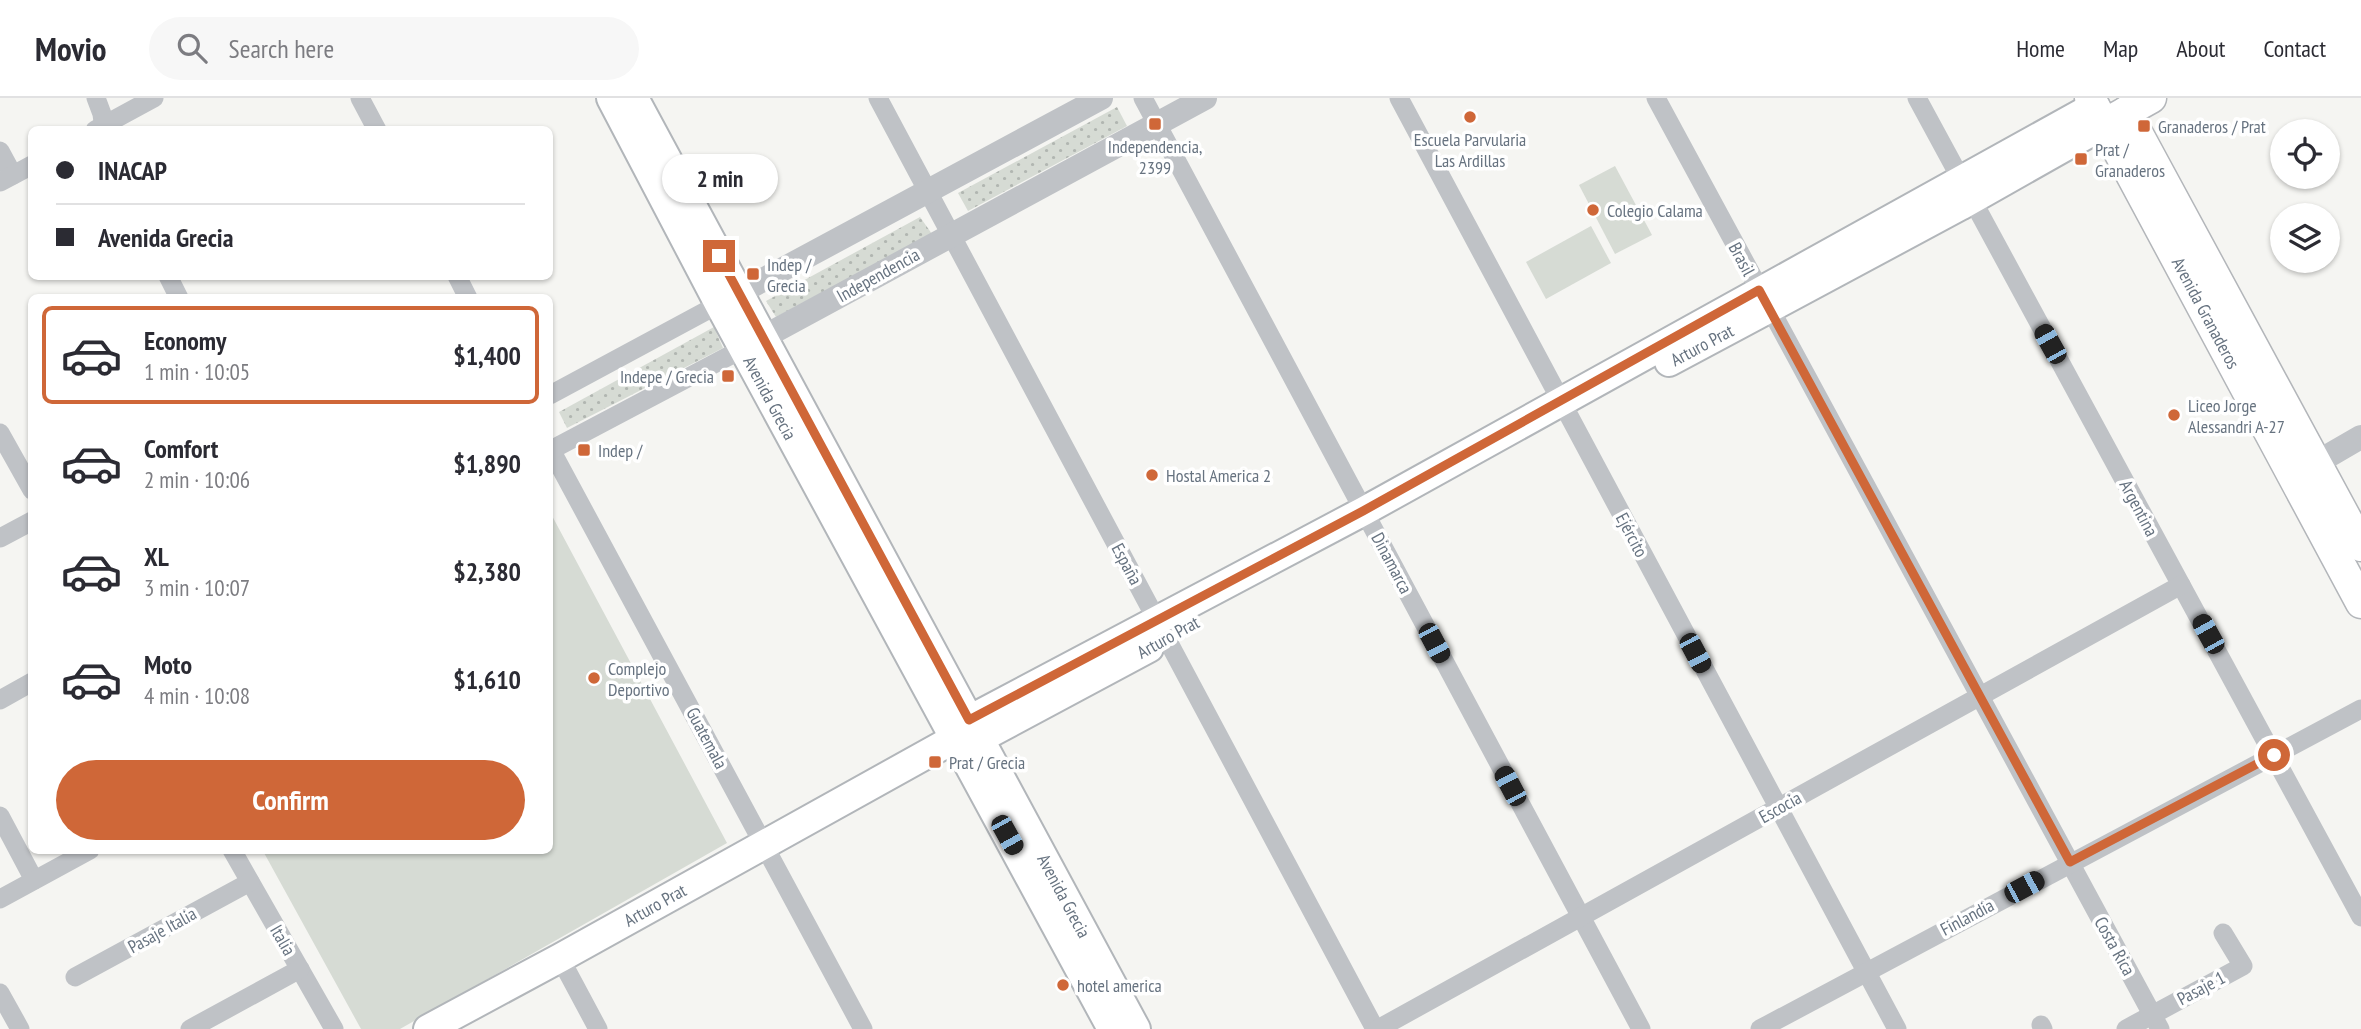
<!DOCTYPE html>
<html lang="en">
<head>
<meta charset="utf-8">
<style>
	:root { --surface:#fff; --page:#f7f7f7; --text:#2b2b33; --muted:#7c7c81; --line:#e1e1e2; --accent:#cf6738 }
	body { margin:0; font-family:"PT Sans Narrow",sans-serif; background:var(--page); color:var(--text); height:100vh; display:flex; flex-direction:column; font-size:26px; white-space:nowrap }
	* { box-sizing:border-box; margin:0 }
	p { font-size:23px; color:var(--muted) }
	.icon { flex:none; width:38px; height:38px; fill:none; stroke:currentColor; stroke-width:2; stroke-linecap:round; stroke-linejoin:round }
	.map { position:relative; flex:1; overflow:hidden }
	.drawer { position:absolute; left:28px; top:196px; width:525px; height:560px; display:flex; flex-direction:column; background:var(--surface); border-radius:10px; box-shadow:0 2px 5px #0004 }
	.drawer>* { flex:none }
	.guide { position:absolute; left:28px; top:28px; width:525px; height:154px; border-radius:10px; box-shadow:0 2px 5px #0004; display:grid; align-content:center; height:154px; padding:0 28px; background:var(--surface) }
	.buttons { position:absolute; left:2270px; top:21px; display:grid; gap:14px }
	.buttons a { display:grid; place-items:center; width:70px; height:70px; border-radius:50%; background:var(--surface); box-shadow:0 2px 5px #0004; font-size:35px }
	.end { position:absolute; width:32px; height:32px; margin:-16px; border:9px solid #cf6738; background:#fff; box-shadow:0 0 0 4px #fff }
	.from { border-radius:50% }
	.bubble { position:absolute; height:49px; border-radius:24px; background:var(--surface); box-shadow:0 2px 5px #0004; font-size:23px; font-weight:700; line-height:49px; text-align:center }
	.car { position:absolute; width:21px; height:42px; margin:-21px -10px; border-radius:9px; box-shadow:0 0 5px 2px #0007; background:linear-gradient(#222 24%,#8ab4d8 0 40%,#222 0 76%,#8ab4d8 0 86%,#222 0) }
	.guide b { display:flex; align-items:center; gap:24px; height:66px; font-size:26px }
	.guide b+b { border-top:2px solid var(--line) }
	.guide i { width:18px; height:18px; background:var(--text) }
	ul { padding:12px 0 0; list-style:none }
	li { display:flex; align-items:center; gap:21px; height:98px; margin:0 14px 10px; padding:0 14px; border:4px solid transparent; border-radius:10px }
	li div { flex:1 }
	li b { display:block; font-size:26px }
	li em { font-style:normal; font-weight:700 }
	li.active { border-color:var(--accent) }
	li>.icon { width:63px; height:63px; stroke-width:1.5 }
	.primary-button { display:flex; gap:14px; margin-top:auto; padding:14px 28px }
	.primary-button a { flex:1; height:80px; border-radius:42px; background:var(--accent); color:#fff; font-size:28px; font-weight:700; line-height:80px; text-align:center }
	header { display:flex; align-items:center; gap:42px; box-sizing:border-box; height:98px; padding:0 35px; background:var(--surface); border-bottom:2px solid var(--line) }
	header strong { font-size:33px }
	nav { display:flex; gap:38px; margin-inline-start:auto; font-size:24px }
	.search { width:490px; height:63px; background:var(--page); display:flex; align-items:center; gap:18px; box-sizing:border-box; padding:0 24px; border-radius:38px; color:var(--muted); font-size:26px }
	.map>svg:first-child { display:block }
</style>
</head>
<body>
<header>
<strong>Movio</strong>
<div class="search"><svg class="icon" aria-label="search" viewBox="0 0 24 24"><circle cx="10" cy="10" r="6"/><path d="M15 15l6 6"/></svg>Search here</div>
<nav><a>Home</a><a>Map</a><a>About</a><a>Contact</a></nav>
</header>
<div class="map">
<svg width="2361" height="931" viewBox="0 0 2361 931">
	<defs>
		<pattern id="grass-dots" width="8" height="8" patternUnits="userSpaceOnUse" patternTransform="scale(1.75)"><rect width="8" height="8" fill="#d6dbd4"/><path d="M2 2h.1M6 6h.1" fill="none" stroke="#b1b6b1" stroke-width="1.8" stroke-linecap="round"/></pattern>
	</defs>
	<rect width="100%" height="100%" fill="#f5f5f2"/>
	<g fill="url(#grass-dots)">
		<polygon points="1117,9 1127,28 968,113 958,95"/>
		<polygon points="920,119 932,136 776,219 766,203"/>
		<polygon points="714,229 723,250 567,330 559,314"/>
	</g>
	<g fill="#d6dbd4">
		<polygon points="1615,68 1652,137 1615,156 1579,87"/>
		<polygon points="1591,128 1611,165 1546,201 1526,164"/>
		<polygon points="550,414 727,745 400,931 361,931 263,753 550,752"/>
	</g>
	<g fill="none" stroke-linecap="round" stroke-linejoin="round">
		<defs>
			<g id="secondary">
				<polyline points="611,0 719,206 1112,931"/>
				<polyline points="634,0 1136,931"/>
				<polyline points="1669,264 1960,108 2105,26"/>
				<polyline points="954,641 979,641 1149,550"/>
				<polyline points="428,931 560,860 954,641 969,622 1364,413 2095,8"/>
			</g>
			<g id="primary">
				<polyline points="2090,0 2361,505"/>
				<polyline points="2126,14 2361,448"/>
				<polyline points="2108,24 2151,0"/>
			</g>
		</defs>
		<use href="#secondary" stroke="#b2b6ba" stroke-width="32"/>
		<use href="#primary" stroke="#b3b6ba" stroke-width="33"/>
		<g stroke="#bfc2c6" stroke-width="19">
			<polyline points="96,0 102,16 104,32"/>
			<polyline points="360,0 377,32"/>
			<polyline points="878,0 1375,931"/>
			<polyline points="1143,0 1641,931"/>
			<polyline points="1399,0 1897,931"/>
			<polyline points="1656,0 2160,931"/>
			<polyline points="1917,0 2361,819"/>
			<polyline points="95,32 154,0"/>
			<polyline points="0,53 13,77"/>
			<polyline points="0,84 32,67"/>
			<polyline points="168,178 179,200"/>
			<polyline points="457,178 468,200"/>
			<polyline points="550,297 719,206"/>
			<polyline points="0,335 32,392"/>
			<polyline points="550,350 863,931"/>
			<polyline points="551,352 744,250"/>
			<polyline points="0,440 32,423"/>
			<polyline points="0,602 32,584"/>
			<polyline points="0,718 34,782"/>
			<polyline points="232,752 334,931"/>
			<polyline points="0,801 90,752"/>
			<polyline points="560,860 598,931"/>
			<polyline points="75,879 250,784"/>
			<polyline points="0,895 20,931"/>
			<polyline points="2041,927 2043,931"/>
			<polyline points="190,931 300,871"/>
			<polyline points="1378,931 2181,487"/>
			<polyline points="1760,931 2361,611"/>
			<polyline points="2126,931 2243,868 2223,835"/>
		</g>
		<g stroke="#bfc2c6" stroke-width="24">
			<polyline points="722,204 1101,0"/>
			<polyline points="747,248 1205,0"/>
			<polyline points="2316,365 2361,339"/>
		</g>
		<use href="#secondary" stroke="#fff" stroke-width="28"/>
		<use href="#primary" stroke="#fff" stroke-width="30"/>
	</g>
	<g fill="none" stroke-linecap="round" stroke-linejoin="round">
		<polyline stroke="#cf6738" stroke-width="9" points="719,158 969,622 1363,413 1759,192 2070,764 2274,657"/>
	</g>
	<g fill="#cf6738" stroke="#fff" stroke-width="2.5">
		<circle cx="1470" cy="19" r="7"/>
		<rect x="1148" y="19" width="14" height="14" rx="3.5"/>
		<rect x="2137" y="21" width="14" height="14" rx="3.5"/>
		<rect x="2074" y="54" width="14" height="14" rx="3.5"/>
		<circle cx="1593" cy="112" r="7"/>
		<rect x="746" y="169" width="14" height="14" rx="3.5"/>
		<rect x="721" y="271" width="14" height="14" rx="3.5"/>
		<circle cx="2174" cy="317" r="7"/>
		<rect x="577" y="345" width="14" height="14" rx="3.5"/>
		<circle cx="1152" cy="377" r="7"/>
		<circle cx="594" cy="580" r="7"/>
		<rect x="928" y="657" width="14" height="14" rx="3.5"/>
		<circle cx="1063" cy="887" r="7"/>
	</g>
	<g text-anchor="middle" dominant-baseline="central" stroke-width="7" stroke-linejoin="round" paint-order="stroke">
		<g font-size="18" fill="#677380" stroke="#fff" text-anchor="start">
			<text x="2158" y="28">Granaderos / Prat</text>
			<text x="1470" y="41" text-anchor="middle">Escuela Parvularia<tspan x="1470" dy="21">Las Ardillas</tspan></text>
			<text x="1155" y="48" text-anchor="middle">Independencia,<tspan x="1155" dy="21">2399</tspan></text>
			<text x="2095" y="51">Prat /<tspan x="2095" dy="21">Granaderos</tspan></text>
			<text x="1607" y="112">Colegio Calama</text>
			<text x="767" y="166">Indep /<tspan x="767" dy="21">Grecia</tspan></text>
			<text x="714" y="278" text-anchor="end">Indepe / Grecia</text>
			<text x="2188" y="307">Liceo Jorge<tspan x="2188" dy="21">Alessandri A-27</tspan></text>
			<text x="598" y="352">Indep /</text>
			<text x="1166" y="377">Hostal America 2</text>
			<text x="608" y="570">Complejo<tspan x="608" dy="21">Deportivo</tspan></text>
			<text x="949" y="664">Prat / Grecia</text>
			<text x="1077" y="887">hotel america</text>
		</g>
		<g font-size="18" fill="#677380" stroke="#fff">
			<text transform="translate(1742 161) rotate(62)">Brasil</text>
			<text transform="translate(878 177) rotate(-29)">Independencia</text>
			<text transform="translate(2206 215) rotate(62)">Avenida Granaderos</text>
			<text transform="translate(1702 247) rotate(-28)">Arturo Prat</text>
			<text transform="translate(770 300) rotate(62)">Avenida Grecia</text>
			<text transform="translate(2139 410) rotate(62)">Argentina</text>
			<text transform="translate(1632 437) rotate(62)">Ejército</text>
			<text transform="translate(1392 465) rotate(62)">Dinamarca</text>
			<text transform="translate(1127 466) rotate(62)">España</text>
			<text transform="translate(1168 539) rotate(-29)">Arturo Prat</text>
			<text transform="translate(707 640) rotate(62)">Guatemala</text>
			<text transform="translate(1780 709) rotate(-29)">Escocia</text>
			<text transform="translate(1064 798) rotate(62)">Avenida Grecia</text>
			<text transform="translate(655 807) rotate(-29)">Arturo Prat</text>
			<text transform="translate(1967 819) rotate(-28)">Finlandia</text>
			<text transform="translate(162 832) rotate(-29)">Pasaje Italia</text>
			<text transform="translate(283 842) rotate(60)">Italia</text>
			<text transform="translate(2115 848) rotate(61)">Costa Rica</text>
			<text transform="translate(2201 890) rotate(-28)">Pasaje 1</text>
		</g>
	</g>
</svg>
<div class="buttons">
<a><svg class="icon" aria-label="locate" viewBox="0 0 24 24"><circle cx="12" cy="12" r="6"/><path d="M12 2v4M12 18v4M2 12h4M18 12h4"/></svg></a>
<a><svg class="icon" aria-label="layers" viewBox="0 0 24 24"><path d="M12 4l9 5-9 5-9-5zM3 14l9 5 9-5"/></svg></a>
</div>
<i class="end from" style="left:2274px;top:657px"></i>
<i class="end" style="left:719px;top:158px"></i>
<div class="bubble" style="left:662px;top:56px;width:116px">2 min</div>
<i class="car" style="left:2050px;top:246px;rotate:331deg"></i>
<i class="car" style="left:2208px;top:536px;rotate:331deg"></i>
<i class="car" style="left:1434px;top:545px;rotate:152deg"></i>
<i class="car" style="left:1695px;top:555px;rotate:152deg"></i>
<i class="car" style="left:1510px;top:688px;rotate:332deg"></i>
<i class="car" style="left:1007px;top:737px;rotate:151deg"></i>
<i class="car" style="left:2024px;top:789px;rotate:62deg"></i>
<div class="guide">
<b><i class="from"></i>INACAP</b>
<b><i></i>Avenida Grecia</b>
</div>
<section class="drawer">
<ul>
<li class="active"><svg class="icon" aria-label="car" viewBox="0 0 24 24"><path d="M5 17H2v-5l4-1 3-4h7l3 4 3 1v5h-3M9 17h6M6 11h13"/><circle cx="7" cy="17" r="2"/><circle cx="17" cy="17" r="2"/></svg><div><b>Economy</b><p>1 min · 10:05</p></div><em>$1,400</em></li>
<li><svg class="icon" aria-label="car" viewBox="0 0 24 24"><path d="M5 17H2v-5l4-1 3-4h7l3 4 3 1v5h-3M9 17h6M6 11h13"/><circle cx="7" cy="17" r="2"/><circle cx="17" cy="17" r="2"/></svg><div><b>Comfort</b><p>2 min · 10:06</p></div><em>$1,890</em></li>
<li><svg class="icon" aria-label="car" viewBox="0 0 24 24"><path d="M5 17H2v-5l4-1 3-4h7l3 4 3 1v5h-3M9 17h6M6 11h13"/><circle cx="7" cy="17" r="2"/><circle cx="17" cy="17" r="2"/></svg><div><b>XL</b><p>3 min · 10:07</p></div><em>$2,380</em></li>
<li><svg class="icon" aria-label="car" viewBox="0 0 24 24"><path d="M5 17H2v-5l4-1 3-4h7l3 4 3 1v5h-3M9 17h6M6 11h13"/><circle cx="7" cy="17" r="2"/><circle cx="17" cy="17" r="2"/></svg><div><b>Moto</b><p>4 min · 10:08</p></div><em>$1,610</em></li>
</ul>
<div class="primary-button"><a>Confirm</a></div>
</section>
</div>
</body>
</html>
